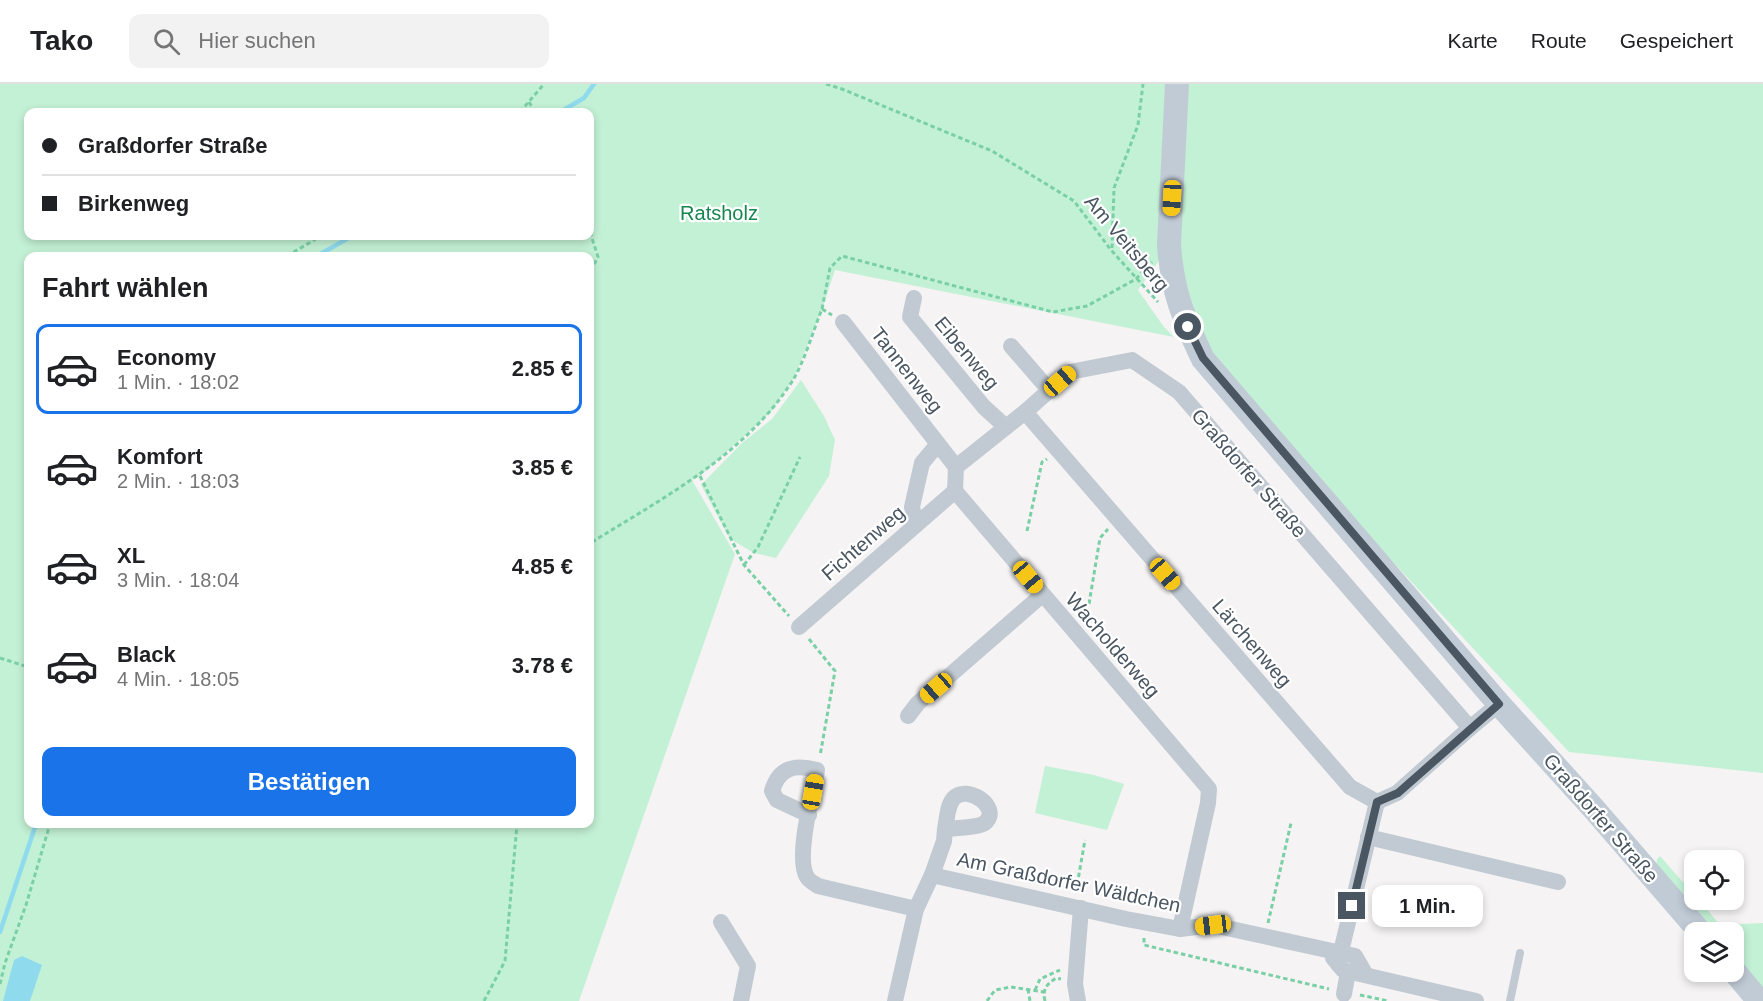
<!DOCTYPE html>
<html lang="de">
<head>
<meta charset="utf-8">
<style>
	:root { --surface:#fff; --page:#f2f2f2; --text:#202124; --muted:#757577; --line:#e0e0e0; --accent:#1a73e8 }
	body { margin:0; font-family:Arial,sans-serif; background:var(--page); color:var(--text); height:100vh; display:flex; flex-direction:column; font-size:22px; white-space:nowrap }
	* { box-sizing:border-box; margin:0 }
	p { font-size:20px; color:var(--muted) }
	.icon { flex:none; width:33px; height:33px; fill:none; stroke:currentColor; stroke-width:2; stroke-linecap:round; stroke-linejoin:round }
	.map { position:relative; flex:1; overflow:hidden }
	.side { position:absolute; left:24px; top:168px; width:570px; height:576px; display:flex; flex-direction:column; background:var(--surface); border-radius:12px; box-shadow:0 3px 9px #0003 }
	.side>* { flex:none }
	.top-card { position:absolute; left:24px; top:24px; width:570px; height:132px; border-radius:12px; box-shadow:0 3px 9px #0003; display:grid; align-content:center; height:132px; padding:0 18px; background:var(--surface) }
	.tools { position:absolute; left:1684px; top:766px; display:grid; gap:12px }
	.tools a { display:grid; place-items:center; width:60px; height:60px; border-radius:12px; background:var(--surface); box-shadow:0 3px 9px #0003; font-size:30px }
	.end { position:absolute; width:27px; height:27px; margin:-14px; border:8px solid #4a5661; background:#fff; box-shadow:0 0 0 3px #fff }
	.from { border-radius:50% }
	.bubble { position:absolute; height:42px; border-radius:12px; background:var(--surface); box-shadow:0 3px 9px #0003; font-size:20px; font-weight:700; line-height:42px; text-align:center }
	.car { position:absolute; width:18px; height:36px; margin:-18px -9px; border-radius:8px; box-shadow:0 0 4px 2px #0007; background:linear-gradient(#f5c518 24%,#345 0 40%,#f5c518 0 76%,#345 0 86%,#f5c518 0) }
	.top-card b { display:flex; align-items:center; gap:21px; height:57px; font-size:22px }
	.top-card b+b { border-top:2px solid var(--line) }
	.top-card i { width:15px; height:15px; background:var(--text) }
	ul { padding:0; list-style:none }
	li { display:flex; align-items:center; gap:18px; height:90px; margin:0 12px 9px; padding:0 6px; border:3px solid transparent; border-radius:12px }
	li div { flex:1 }
	li b { display:block; font-size:22px }
	li em { font-style:normal; font-weight:700 }
	li.selected { border-color:var(--accent) }
	li>.icon { width:54px; height:54px; stroke-width:1.5 }
	h2 { padding:0 18px; font-size:27px; line-height:72px }
	.action { display:flex; gap:12px; margin-top:auto; padding:12px 18px }
	.action a { flex:1; height:69px; border-radius:12px; background:var(--accent); color:#fff; font-size:24px; font-weight:700; line-height:69px; text-align:center }
	header { display:flex; align-items:center; gap:36px; box-sizing:border-box; height:84px; padding:0 30px; background:var(--surface); border-bottom:2px solid var(--line) }
	header strong { font-size:28px }
	nav { display:flex; gap:33px; margin-inline-start:auto; font-size:21px }
	.search { width:420px; height:54px; background:var(--page); display:flex; align-items:center; gap:15px; box-sizing:border-box; padding:0 21px; border-radius:12px; color:var(--muted); font-size:22px }
	.map>svg:first-child { display:block }
</style>
</head>
<body>
<header>
<strong>Tako</strong>
<div class="search"><svg class="icon" aria-label="search" viewBox="0 0 24 24"><circle cx="10" cy="10" r="6"/><path d="M15 15l6 6"/></svg>Hier suchen</div>
<nav><a>Karte</a><a>Route</a><a>Gespeichert</a></nav>
</header>
<div class="map">
<svg width="1763" height="917" viewBox="0 0 1763 917">
	<rect width="100%" height="100%" fill="#f5f3f3"/>
	<g fill="#c3f1d5" fill-rule="evenodd">
		<path d="M0,0H1168L1163,171L1138,206L1164,243L1174,253L835,186L822,225L794,294L771,328L700,392L692,396L735,470L579,917H0ZM28,28H590V152H28ZM28,172H590V740H28Z"/>
		<polygon points="1182,0 1763,0 1763,689 1569,668 1306,384 1206,261 1183,204 1177,133"/>
		<polygon points="801,296 824,332 835,356 829,392 776,474 754,469 730,455 701,401 742,359 772,335"/>
		<polygon points="1045,682 1094,691 1124,700 1107,746 1035,729"/>
		<polygon points="1660,772 1695,812 1695,816 1699,816 1720,841 1763,839 1763,906 1734,873 1734,849 1713,849 1656,784 1657,775"/>
	</g>
	<polygon fill="#90daee" points="22,872 42,881 30,917 3,917 14,876"/>
	<g fill="none" stroke-linecap="round" stroke-linejoin="round">
		<g stroke="#90daee" stroke-width="4.5">
			<polyline points="560,28 584,14 594,0"/>
			<polyline points="317,172 352,152"/>
			<polyline points="0,848 36,740"/>
		</g>
		<g stroke="#7ad0a6" stroke-width="3" stroke-dasharray="4.5 3" stroke-linecap="butt">
			<polyline points="826,0 842,5 992,67 1074,117 1111,166 1158,218"/>
			<polyline points="529,18 535,28"/>
			<polyline points="520,28 544,0"/>
			<polyline points="590,148 598,173 590,188"/>
			<polyline points="1112,164 1114,104 1138,41 1143,0"/>
			<polyline points="287,172 321,152"/>
			<polyline points="822,225 830,184 842,172 1053,228 1087,222 1136,195 1152,178"/>
			<polyline points="700,392 744,481 789,532"/>
			<polyline points="1027,447 1042,378 1047,375"/>
			<polyline points="590,457 592,458 590,475"/>
			<path d="M592,458C665,413 746,370 793,296C805,276 813,247 822,225L832,231"/>
			<polyline points="744,481 758,463 800,373"/>
			<polyline points="1089,520 1100,454 1108,445"/>
			<polyline points="809,555 835,587 820,672"/>
			<polyline points="0,574 28,583"/>
			<polyline points="1079,808 1078,796 1085,756"/>
			<polyline points="1268,839 1291,739"/>
			<polyline points="1144,854 1144,861 1329,905"/>
			<polyline points="0,900 5,879 26,821 50,740"/>
			<polyline points="1028,905 1030,917"/>
			<polyline points="1035,906 1040,895 1060,886"/>
			<polyline points="1360,911 1388,917"/>
			<polyline points="484,917 505,877 517,740"/>
			<polyline points="987,917 995,906 1011,903 1044,908"/>
			<path d="M1045,917C1042,905 1047,900 1056,894L1061,895"/>
		</g>
		<polyline stroke="#c1cad2" stroke-width="8" points="1510,917 1520,869"/>
		<g stroke="#c1cad2" stroke-width="16">
			<polyline points="914,214 910,233 984,323 1006,343"/>
			<polyline points="843,238 956,383"/>
			<polyline points="1011,262 1050,307"/>
			<polyline points="1025,328 1350,703 1377,718"/>
			<polyline points="956,383 1025,328 1070,288 1132,276 1179,308 1470,644 1499,620"/>
			<polyline points="956,383 955,407 1209,705 1208,719 1180,845"/>
			<polyline points="916,441 912,423 922,379 938,360"/>
			<polyline points="799,543 955,407"/>
			<polyline points="908,632 918,619 1042,511"/>
			<polyline points="1377,718 1397,709 1470,644"/>
			<path d="M809,731L777,716L772,707C779,683 795,680 817,686C813,709 795,774 807,793C809,797 814,799 818,802L916,825"/>
			<polyline points="1368,753 1558,798"/>
			<path d="M932,791L944,757L945,745C954,744 980,744 986,738C1001,723 967,700 954,714C947,721 947,736 945,745"/>
			<polyline points="721,838 748,882 741,917"/>
			<polyline points="1333,874 1343,886 1476,917"/>
			<polyline points="1338,880 1377,718"/>
			<polyline points="1344,910 1348,888"/>
			<polyline points="895,917 916,825 932,791 1126,835 1180,845 1213,841 1355,872 1366,891"/>
			<polyline points="1078,917 1075,900 1081,824"/>
		</g>
		<g stroke="#c1cbd6" stroke-width="24">
			<path d="M1177,0L1169,160C1172,207 1183,233 1203,275L1499,620L1594,725L1701,849"/>
			<polyline points="1734,887 1759,917"/>
		</g>
	</g>
	<g fill="none" stroke-linecap="round" stroke-linejoin="round">
		<polyline stroke="#4a5661" stroke-width="8" points="1188,243 1203,274 1499,620 1398,709 1377,718 1352,822"/>
	</g>
	<g text-anchor="middle" dominant-baseline="central" stroke-width="4.5" stroke-linejoin="round" paint-order="stroke">
		<g font-size="20" fill="#17864f" stroke="#fff">
			<text x="719" y="129">Ratsholz</text>
		</g>
		<g font-size="20" fill="#4a5661" stroke="#fff">
			<text transform="translate(1127 159) rotate(50)">Am Veitsberg</text>
			<text transform="translate(967 269) rotate(50)">Eibenweg</text>
			<text transform="translate(907 286) rotate(52)">Tannenweg</text>
			<text transform="translate(1249 389) rotate(49)">Graßdorfer Straße</text>
			<text transform="translate(863 459) rotate(-41)">Fichtenweg</text>
			<text transform="translate(1252 559) rotate(49)">Lärchenweg</text>
			<text transform="translate(1113 561) rotate(49)">Wacholderweg</text>
			<text transform="translate(1601 734) rotate(49)">Graßdorfer Straße</text>
			<text transform="translate(1069 798) rotate(12)">Am Graßdorfer Wäldchen</text>
		</g>
	</g>
</svg>
<div class="tools">
<a><svg class="icon" aria-label="locate" viewBox="0 0 24 24"><circle cx="12" cy="12" r="6"/><path d="M12 2v4M12 18v4M2 12h4M18 12h4"/></svg></a>
<a><svg class="icon" aria-label="layers" viewBox="0 0 24 24"><path d="M12 4l9 5-9 5-9-5zM3 14l9 5 9-5"/></svg></a>
</div>
<i class="end from" style="left:1188px;top:243px"></i>
<i class="end" style="left:1352px;top:822px"></i>
<div class="bubble" style="left:1372px;top:801px;width:111px">1 Min.</div>
<i class="car" style="left:1172px;top:114px;rotate:183deg"></i>
<i class="car" style="left:1060px;top:297px;rotate:49deg"></i>
<i class="car" style="left:1165px;top:490px;rotate:139deg"></i>
<i class="car" style="left:1028px;top:493px;rotate:140deg"></i>
<i class="car" style="left:936px;top:604px;rotate:229deg"></i>
<i class="car" style="left:813px;top:708px;rotate:10deg"></i>
<i class="car" style="left:1213px;top:841px;rotate:263deg"></i>
<div class="top-card">
<b><i class="from"></i>Graßdorfer Straße</b>
<b><i></i>Birkenweg</b>
</div>
<section class="side">
<h2>Fahrt wählen</h2>
<ul>
<li class="selected"><svg class="icon" aria-label="car" viewBox="0 0 24 24"><path d="M5 17H2v-5l4-1 3-4h7l3 4 3 1v5h-3M9 17h6M6 11h13"/><circle cx="7" cy="17" r="2"/><circle cx="17" cy="17" r="2"/></svg><div><b>Economy</b><p>1 Min. · 18:02</p></div><em>2.85 €</em></li>
<li><svg class="icon" aria-label="car" viewBox="0 0 24 24"><path d="M5 17H2v-5l4-1 3-4h7l3 4 3 1v5h-3M9 17h6M6 11h13"/><circle cx="7" cy="17" r="2"/><circle cx="17" cy="17" r="2"/></svg><div><b>Komfort</b><p>2 Min. · 18:03</p></div><em>3.85 €</em></li>
<li><svg class="icon" aria-label="car" viewBox="0 0 24 24"><path d="M5 17H2v-5l4-1 3-4h7l3 4 3 1v5h-3M9 17h6M6 11h13"/><circle cx="7" cy="17" r="2"/><circle cx="17" cy="17" r="2"/></svg><div><b>XL</b><p>3 Min. · 18:04</p></div><em>4.85 €</em></li>
<li><svg class="icon" aria-label="car" viewBox="0 0 24 24"><path d="M5 17H2v-5l4-1 3-4h7l3 4 3 1v5h-3M9 17h6M6 11h13"/><circle cx="7" cy="17" r="2"/><circle cx="17" cy="17" r="2"/></svg><div><b>Black</b><p>4 Min. · 18:05</p></div><em>3.78 €</em></li>
</ul>
<div class="action"><a>Bestätigen</a></div>
</section>
</div>
</body>
</html>
